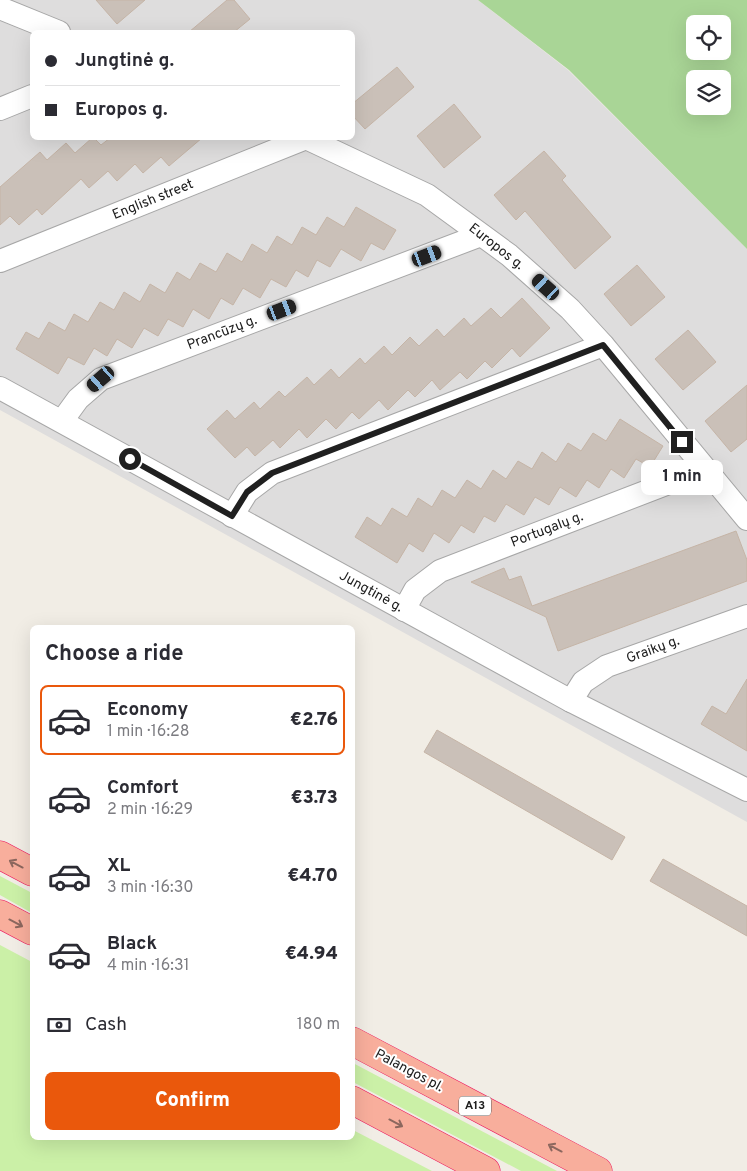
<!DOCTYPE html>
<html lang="en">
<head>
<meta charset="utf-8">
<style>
	:root { --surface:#fff; --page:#f2f2f3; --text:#2b2b33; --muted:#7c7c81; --line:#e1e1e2; --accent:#ea580c }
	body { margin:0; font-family:Overpass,sans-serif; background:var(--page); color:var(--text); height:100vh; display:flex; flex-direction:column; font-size:19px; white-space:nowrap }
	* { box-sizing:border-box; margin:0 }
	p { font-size:16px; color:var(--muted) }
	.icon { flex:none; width:28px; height:28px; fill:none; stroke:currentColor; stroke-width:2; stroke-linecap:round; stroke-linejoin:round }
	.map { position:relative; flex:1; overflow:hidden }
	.panel { position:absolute; left:30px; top:625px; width:325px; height:515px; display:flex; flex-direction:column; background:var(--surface); border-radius:8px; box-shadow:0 5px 20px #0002 }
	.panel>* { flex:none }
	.hud { position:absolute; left:30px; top:30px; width:325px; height:110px; border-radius:8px; box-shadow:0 5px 20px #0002; display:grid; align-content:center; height:110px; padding:0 15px; background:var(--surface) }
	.fabs { position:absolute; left:686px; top:15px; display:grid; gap:10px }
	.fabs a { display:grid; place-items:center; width:45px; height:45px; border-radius:8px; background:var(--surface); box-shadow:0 5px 20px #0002; font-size:25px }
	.end { position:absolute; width:22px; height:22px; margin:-11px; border:6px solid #202020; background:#fff; box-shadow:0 0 0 2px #fff }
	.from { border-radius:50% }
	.bubble { position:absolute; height:35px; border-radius:8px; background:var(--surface); box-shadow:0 5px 20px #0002; font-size:16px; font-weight:800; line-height:35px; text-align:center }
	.car { position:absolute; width:15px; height:30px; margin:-15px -8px; border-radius:6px; box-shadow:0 0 4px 1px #0007; background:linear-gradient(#222 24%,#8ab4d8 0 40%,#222 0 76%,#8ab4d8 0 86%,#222 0) }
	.hud b { display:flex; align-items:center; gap:18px; height:48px; font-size:19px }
	.hud b+b { border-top:1px solid var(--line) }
	.hud i { width:12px; height:12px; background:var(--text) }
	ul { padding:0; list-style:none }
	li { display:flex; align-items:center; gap:15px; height:70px; margin:0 10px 8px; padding:0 5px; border:2px solid transparent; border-radius:8px }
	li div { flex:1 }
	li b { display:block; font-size:19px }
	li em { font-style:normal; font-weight:800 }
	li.current { border-color:var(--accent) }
	li>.icon { width:45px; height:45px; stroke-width:1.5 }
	h2 { padding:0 15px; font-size:22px; line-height:60px }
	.pay { display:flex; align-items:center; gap:12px; height:55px; padding:0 15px; font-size:19px }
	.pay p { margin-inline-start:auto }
	.button { display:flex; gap:10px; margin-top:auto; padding:10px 15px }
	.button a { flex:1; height:58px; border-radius:8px; background:var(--accent); color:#fff; font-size:20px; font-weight:800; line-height:58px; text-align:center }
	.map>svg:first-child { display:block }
</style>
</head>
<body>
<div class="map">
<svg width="747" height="1171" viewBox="0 0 747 1171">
	<rect width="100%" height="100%" fill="#f1ede5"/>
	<path fill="#dedddd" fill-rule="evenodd" d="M0,0H478L568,70L747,249V822L0,410ZM32,32H352V138H32Z"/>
	<g fill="#cbf0a7">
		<polygon points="0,876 32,893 32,913 0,895"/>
		<polygon points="0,945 32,962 32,1138 352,1138 353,1130 432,1171 0,1171"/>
		<polygon points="352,1063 353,1063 557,1171 521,1171 353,1082"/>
	</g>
	<path fill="#a9d596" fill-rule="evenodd" d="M478,0H747V249L569,70ZM695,24H722V51H695ZM695,79H722V106H695Z"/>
	<g fill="#cac0b8" stroke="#c5b4a6">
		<polygon points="96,0 145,0 117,24"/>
		<polygon points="227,0 234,0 250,19 234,32 189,32"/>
		<polygon points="397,67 414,87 365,129 352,115 352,104"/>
		<polygon points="454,104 481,137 444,168 417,136"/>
		<polygon points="92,138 94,138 101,145 110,138 202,138 169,166 161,157 143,173 135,164 117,181 108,171 89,188 81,179 42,215 37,209 19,225 10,216 0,225 0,187 40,152 47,160 66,143 75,153"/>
		<polygon points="544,151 566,176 562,180 611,237 575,269 525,211 516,220 494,195"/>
		<polygon points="356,207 396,230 384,250 371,243 361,261 341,249 330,267 317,260 308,277 296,270 286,287 271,279 260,298 243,288 233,305 221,298 209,319 193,309 183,327 168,319 158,336 144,328 132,348 117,339 107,356 94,348 84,365 68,357 58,374 16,349 26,332 39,339 49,322 65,331 74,314 88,322 100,302 114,310 124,292 140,302 150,284 165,293 177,272 190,280 200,263 216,272 227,253 242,262 252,244 267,253 277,236 292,245 302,227 316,235 327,217 344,227"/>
		<polygon points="637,265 665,297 631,326 604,294"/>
		<polygon points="522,298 550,328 520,357 512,348 492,368 485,361 467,379 460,372 440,390 432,380 415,397 408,390 388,410 379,400 359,419 352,412 336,429 326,419 307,438 299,429 280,448 273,440 255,456 247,447 235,458 207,429 227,410 235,419 254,402 260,409 279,391 285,397 307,377 314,385 331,369 339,378 360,358 365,364 384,346 392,355 410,337 419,346 437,329 444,337 464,318 471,326 491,308 501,318"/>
		<polygon points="688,330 716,362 683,390 655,359"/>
		<polygon points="747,385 747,439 731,452 705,421"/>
		<polygon points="620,419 663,446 650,467 636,459 624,478 611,469 599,488 587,480 576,497 560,487 549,505 535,497 524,515 506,504 495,522 484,516 474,533 461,525 449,543 434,533 423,552 409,543 397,563 355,537 367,517 381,526 392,508 407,517 418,498 432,507 442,490 455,498 467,480 481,489 493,470 506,479 518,461 532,469 542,452 556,462 568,443 581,451 593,433 606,441"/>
		<polygon points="736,531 747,560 747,581 558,651 546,617 471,582 504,568 509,580 521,576 532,606"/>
		<polygon points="747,679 747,751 701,724 712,706 726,714"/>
		<polygon points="437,730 625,837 612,860 424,752"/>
		<polygon points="663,859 747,906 747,936 650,881"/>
	</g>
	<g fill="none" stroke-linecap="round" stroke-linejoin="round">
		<defs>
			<g id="minor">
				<polyline points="0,8 59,32"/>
				<polyline points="0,109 32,96"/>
				<polyline points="306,138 427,195 509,255 570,309 603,345 747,519"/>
				<polyline points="0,261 306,138"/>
				<polyline points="0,388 571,701 747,790"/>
				<polyline points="62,421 78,399 101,379 481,235"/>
				<polyline points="232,516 247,492 272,473 603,345"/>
				<polyline points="404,610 415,590 440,571 705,469"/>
				<polyline points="571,701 583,682 607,666 747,616"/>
			</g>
			<g id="trunk">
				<polyline points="0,855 32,872"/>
				<polyline points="0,914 32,931"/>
				<polyline points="352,1041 598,1171"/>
				<polyline points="352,1100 486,1171"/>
			</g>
		</defs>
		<use href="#minor" stroke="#a7a7a7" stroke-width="24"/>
		<use href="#trunk" stroke="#ec165f" stroke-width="29"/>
		<use href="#minor" stroke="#fff" stroke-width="22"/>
		<use href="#trunk" stroke="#f8ae9c" stroke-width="28"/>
	</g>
	<defs><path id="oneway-shaft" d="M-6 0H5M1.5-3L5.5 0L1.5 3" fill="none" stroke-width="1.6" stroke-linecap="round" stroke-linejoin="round" transform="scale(1.25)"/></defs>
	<g stroke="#8c675e">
		<use href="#oneway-shaft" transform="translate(16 864) rotate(-152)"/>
		<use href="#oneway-shaft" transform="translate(16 923) rotate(28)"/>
		<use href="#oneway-shaft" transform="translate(396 1123) rotate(28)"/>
		<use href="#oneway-shaft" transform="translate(555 1148) rotate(-152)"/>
	</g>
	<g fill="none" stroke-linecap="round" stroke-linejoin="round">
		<polyline stroke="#202020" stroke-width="6" points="130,459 232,516 247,492 272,473 603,345 682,442"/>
	</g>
	<g text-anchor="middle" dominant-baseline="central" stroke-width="4" stroke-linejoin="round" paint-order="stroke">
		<rect fill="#fff" stroke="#636363" stroke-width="1" x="459" y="1096.5" width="32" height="19" rx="4"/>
		<g font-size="12" font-weight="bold" fill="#202020">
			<text x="475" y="1106">A13</text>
		</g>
		<g font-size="14" fill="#202020" stroke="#fff">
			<text transform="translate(153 200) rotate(-22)">English street</text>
			<text transform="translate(496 247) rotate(38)">Europos g.</text>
			<text transform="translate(222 333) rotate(-21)">Prancūzų g.</text>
			<text transform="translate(547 530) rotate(-21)">Portugalų g.</text>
			<text transform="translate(371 592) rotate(29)">Jungtinė g.</text>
			<text transform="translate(653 650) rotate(-20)">Graikų g.</text>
			<text transform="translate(409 1071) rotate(28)">Palangos pl.</text>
		</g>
	</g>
</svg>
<div class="fabs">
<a><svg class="icon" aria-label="locate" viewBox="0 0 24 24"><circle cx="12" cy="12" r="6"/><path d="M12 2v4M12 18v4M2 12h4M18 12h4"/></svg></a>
<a><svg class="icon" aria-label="layers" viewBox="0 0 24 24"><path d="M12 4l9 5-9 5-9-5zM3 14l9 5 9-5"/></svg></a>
</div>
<i class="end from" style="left:130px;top:459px"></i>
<i class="end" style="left:682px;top:442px"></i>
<div class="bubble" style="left:641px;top:460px;width:82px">1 min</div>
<i class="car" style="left:427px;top:256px;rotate:69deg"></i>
<i class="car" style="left:546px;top:287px;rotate:312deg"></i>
<i class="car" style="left:282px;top:310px;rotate:69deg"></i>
<i class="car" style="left:101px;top:379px;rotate:229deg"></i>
<div class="hud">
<b><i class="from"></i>Jungtinė g.</b>
<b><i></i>Europos g.</b>
</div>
<section class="panel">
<h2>Choose a ride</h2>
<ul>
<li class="current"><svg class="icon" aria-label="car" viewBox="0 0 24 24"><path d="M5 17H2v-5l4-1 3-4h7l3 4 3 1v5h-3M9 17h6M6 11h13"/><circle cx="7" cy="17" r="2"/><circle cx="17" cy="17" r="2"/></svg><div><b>Economy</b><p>1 min · 16:28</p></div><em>€2.76</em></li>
<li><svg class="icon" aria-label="car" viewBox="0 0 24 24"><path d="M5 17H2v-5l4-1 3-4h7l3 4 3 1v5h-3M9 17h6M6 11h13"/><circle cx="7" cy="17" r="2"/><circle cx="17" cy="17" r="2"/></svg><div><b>Comfort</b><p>2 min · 16:29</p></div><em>€3.73</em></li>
<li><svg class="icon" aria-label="car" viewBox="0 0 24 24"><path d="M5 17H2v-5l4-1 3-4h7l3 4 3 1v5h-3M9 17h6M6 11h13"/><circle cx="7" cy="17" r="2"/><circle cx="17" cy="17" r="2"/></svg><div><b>XL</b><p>3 min · 16:30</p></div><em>€4.70</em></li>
<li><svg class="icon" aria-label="car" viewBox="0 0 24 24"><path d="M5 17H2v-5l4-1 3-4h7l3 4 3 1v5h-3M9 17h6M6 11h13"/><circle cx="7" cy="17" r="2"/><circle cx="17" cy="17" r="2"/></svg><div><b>Black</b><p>4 min · 16:31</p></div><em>€4.94</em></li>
</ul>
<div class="pay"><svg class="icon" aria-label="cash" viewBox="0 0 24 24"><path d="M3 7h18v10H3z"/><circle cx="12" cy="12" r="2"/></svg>Cash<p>180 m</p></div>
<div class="button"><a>Confirm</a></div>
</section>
</div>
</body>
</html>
